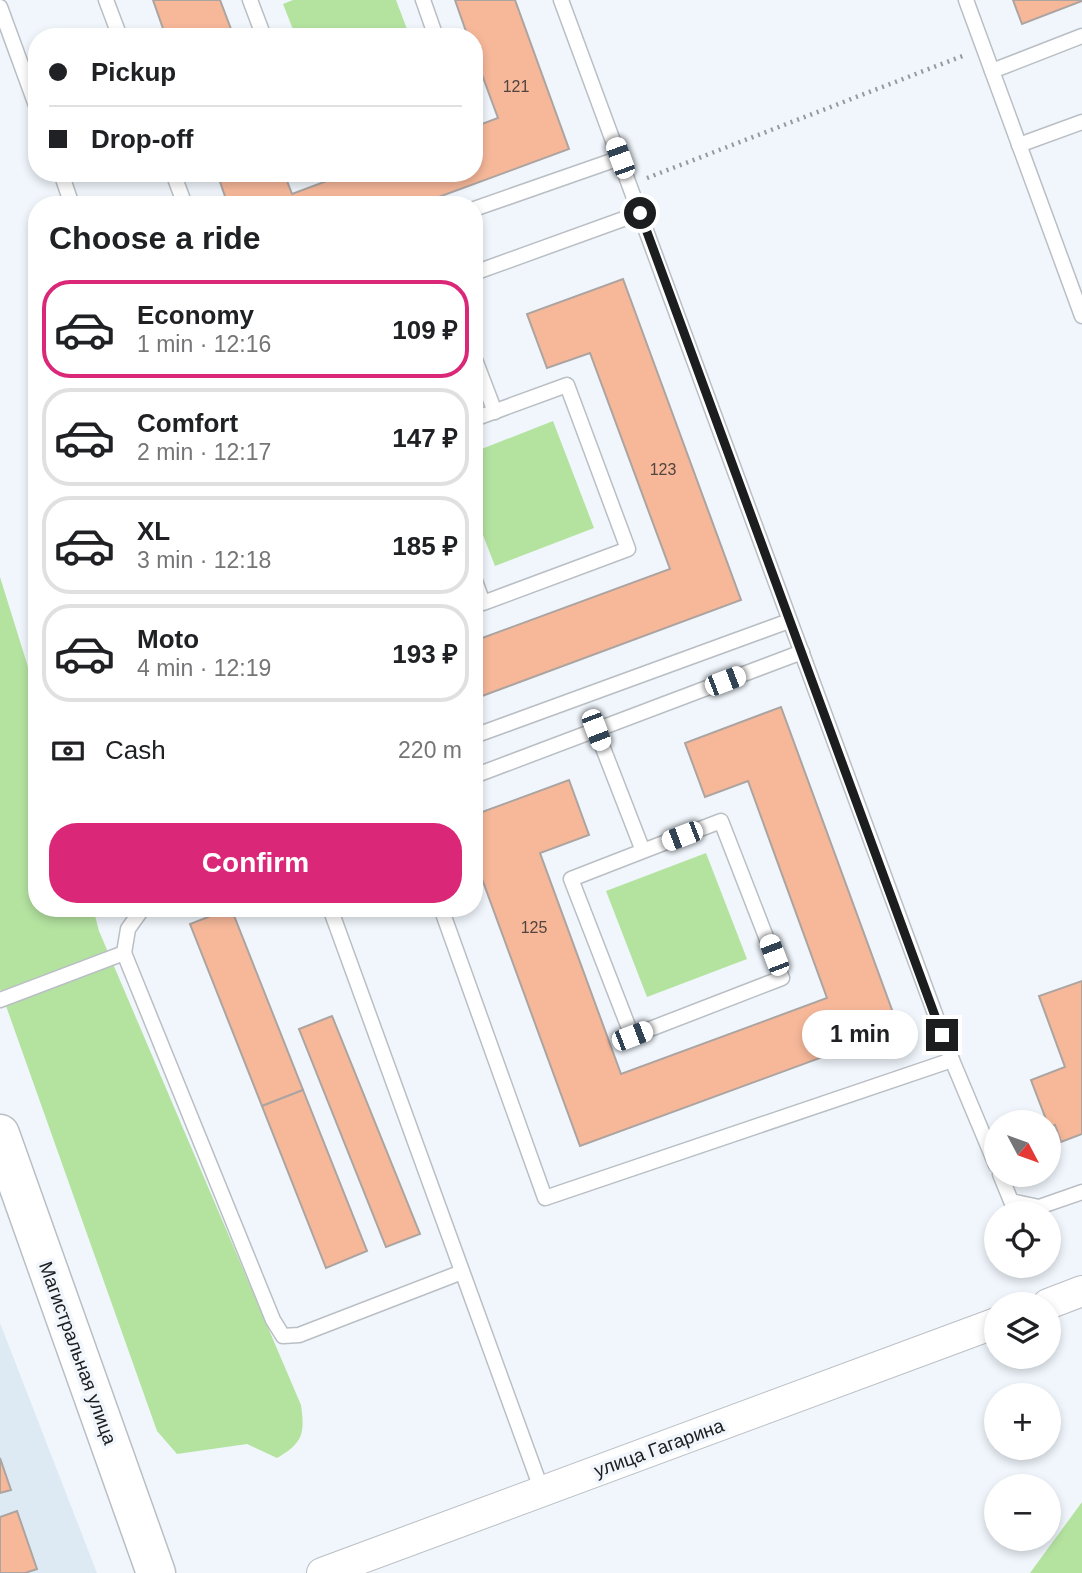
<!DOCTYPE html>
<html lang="en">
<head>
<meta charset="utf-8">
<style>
	:root { --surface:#fff; --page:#f2f2f2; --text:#202124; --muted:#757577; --line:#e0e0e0; --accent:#db2777 }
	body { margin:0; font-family:Helvetica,sans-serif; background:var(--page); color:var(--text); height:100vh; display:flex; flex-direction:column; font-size:26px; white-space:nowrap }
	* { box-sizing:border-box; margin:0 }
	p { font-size:23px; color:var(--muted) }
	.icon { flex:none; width:38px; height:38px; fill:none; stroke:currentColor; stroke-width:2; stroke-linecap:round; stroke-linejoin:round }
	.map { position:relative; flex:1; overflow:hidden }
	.side { position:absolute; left:28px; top:196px; width:455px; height:721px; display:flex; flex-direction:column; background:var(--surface); border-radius:28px; box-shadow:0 4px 10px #0003 }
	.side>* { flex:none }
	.banner { position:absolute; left:28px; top:28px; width:455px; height:154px; border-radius:28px; box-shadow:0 4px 10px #0003; display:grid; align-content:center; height:154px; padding:0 21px; background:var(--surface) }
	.needle { width:46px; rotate:131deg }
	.buttons { position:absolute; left:984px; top:1110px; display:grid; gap:14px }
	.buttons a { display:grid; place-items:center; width:77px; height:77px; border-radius:50%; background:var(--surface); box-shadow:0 4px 10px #0003; font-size:35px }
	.end { position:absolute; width:32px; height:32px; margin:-16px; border:9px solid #1b1d1f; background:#fff; box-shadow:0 0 0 4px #fff }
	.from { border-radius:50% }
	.bubble { position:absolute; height:49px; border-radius:24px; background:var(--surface); box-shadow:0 4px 10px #0003; font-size:23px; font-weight:700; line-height:49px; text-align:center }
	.car { position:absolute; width:21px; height:42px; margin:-21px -10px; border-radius:9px; box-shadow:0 0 5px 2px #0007; background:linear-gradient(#fff 24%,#345 0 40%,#fff 0 76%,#345 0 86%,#fff 0) }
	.banner b { display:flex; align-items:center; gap:24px; height:66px; font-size:26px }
	.banner b+b { border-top:2px solid var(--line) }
	.banner i { width:18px; height:18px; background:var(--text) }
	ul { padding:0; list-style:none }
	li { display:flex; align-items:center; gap:21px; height:98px; margin:0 14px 10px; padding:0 7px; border:4px solid var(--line); border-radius:28px }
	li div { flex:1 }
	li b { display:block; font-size:26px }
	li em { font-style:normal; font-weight:700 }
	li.active { border-color:var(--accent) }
	li>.icon { width:63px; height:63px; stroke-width:1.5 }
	h2 { padding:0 21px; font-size:32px; line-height:84px }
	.pay { display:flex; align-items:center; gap:18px; height:77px; padding:0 21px; font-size:26px }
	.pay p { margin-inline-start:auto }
	.action { display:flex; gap:14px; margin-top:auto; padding:14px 21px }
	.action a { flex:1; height:80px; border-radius:28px; background:var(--accent); color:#fff; font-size:28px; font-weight:700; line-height:80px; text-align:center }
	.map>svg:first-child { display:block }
</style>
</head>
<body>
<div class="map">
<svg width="1082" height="1573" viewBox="0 0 1082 1573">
	<rect width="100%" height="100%" fill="#f0f6fc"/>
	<polygon fill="#ddeaf4" points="0,1323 97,1573 0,1573"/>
	<g fill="#b4e3a0">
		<polygon points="293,0 396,0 410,37 296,37 283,4"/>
		<polygon points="553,421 594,528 495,566 474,512 474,452"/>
		<path d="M0,577L37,696V908H93L99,931L301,1405C305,1434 303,1443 277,1458L247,1444L177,1454L157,1431L0,989Z"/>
		<polygon points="706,853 747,959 647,997 606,891"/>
		<polygon points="1082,1502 1082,1573 1030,1573"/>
	</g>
	<g fill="#f7b89a" stroke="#aca4a1" stroke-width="2">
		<polygon points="153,0 220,0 234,37 166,37"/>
		<polygon points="455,0 515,0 569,149 417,205 228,205 217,173 284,173 292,194 348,173 474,173 474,127 498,118 474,53 474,37 468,37"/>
		<polygon points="1013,0 1082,0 1082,1 1022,24"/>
		<polygon points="623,279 741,600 474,699 474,641 670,569 590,353 547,368 527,314"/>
		<polygon points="781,707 899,1029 580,1146 474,857 474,815 569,780 589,835 540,853 621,1074 827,998 748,781 705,797 685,743"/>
		<polygon points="231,908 303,1090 262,1106 190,924"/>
		<polygon points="1082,981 1082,1134 1061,1142 1055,1125 1049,1127 1031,1080 1065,1067 1039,996"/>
		<polygon points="332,1016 420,1234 386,1247 299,1029"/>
		<polygon points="303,1090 367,1251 326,1268 262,1106"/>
		<polygon points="0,1458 11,1490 0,1493"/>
		<polygon points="17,1511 37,1569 25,1573 0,1573 0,1517"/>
	</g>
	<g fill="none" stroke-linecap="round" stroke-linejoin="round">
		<defs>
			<g id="service">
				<polyline points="106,0 120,37"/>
				<polyline points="250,0 264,37"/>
				<polyline points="423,0 436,37"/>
				<polyline points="561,0 952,1060 996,1165"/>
				<polyline points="966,0 1082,316"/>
				<polyline points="0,7 37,108"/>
				<polyline points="992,71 1082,36"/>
				<polyline points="1019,145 1082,122"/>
				<polyline points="61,173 72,205"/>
				<polyline points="173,173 185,205"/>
				<polyline points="474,209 620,158"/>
				<polyline points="474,273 640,213"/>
				<polyline points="474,357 495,412"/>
				<polyline points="474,419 567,385 628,549 483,603 474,578"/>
				<polyline points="596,730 643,851 721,821 782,978 632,1036 571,879 643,851"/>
				<polyline points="474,736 789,621"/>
				<polyline points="474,776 802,652"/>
				<polyline points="330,908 542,1491"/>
				<polyline points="441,908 545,1198 952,1060"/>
				<polyline points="124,953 273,1320 283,1336 299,1335 462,1272"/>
				<polyline points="0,1000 124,953 128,929 143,908"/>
				<polyline points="1000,1174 1011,1201 1039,1207 1082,1192"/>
			</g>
			<g id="minor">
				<polyline points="1048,1304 1082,1291"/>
				<polyline points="322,1573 996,1323"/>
			</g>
			<polyline id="secondary" points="0,1134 156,1573"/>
		</defs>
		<use href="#service" stroke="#b9bfc4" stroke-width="17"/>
		<use href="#minor" stroke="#b9bfc4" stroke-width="32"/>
		<use href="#secondary" stroke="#b9bfc4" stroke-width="41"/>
		<polyline stroke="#969a9e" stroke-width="4.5" stroke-dasharray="2 5" stroke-linecap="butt" points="647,178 965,55"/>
		<use href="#service" stroke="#fff" stroke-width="14"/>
		<use href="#minor" stroke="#fff" stroke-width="30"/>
		<use href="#secondary" stroke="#fff" stroke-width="38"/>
	</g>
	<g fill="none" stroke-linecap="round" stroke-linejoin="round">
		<polyline stroke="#1b1d1f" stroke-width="9" points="640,213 942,1035"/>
	</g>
	<g text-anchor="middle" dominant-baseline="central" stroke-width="7" stroke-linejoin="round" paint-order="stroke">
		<g font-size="16" fill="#52443e">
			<text x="516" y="86">121</text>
			<text x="663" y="469">123</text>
			<text x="534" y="927">125</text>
		</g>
		<g font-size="19" fill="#1b1d1f" stroke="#f0f6fc">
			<text transform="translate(78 1353) rotate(70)">Магистральная улица</text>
			<text transform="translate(659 1448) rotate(-20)">улица Гагарина</text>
		</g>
	</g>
</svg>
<div class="buttons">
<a><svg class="needle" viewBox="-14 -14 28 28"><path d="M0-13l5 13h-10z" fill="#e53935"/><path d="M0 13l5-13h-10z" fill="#757577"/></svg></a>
<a><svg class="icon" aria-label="locate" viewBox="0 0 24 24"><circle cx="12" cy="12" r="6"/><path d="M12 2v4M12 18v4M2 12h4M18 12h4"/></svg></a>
<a><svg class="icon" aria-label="layers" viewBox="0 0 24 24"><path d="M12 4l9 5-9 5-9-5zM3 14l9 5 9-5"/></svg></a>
<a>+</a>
<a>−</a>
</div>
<i class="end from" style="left:640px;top:213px"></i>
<i class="end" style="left:942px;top:1035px"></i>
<div class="bubble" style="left:802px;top:1010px;width:116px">1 min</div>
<i class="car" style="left:620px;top:158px;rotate:340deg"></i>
<i class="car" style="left:725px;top:681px;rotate:69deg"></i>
<i class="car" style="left:596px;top:730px;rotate:159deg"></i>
<i class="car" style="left:682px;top:836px;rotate:249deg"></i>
<i class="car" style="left:774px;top:955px;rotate:339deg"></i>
<i class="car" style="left:632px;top:1036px;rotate:69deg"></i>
<div class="banner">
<b><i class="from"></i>Pickup</b>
<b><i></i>Drop-off</b>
</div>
<section class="side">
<h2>Choose a ride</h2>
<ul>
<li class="active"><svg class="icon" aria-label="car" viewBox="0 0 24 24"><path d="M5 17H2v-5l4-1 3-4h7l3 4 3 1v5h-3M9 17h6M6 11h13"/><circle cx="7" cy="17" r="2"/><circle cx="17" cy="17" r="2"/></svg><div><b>Economy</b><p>1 min · 12:16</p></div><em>109 ₽</em></li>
<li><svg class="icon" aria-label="car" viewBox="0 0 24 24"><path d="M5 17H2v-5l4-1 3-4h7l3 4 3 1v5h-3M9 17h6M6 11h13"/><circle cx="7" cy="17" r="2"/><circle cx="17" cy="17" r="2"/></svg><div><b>Comfort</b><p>2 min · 12:17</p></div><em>147 ₽</em></li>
<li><svg class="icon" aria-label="car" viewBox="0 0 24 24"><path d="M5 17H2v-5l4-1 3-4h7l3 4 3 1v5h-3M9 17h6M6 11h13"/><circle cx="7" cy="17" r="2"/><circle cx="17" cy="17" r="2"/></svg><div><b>XL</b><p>3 min · 12:18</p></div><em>185 ₽</em></li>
<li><svg class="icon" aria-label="car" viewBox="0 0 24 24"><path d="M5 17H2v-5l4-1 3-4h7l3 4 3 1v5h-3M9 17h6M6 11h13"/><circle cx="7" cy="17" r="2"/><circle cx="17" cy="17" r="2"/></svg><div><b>Moto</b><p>4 min · 12:19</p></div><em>193 ₽</em></li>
</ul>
<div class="pay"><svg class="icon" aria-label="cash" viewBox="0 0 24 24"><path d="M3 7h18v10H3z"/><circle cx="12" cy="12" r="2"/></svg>Cash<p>220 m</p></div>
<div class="action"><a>Confirm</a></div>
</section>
</div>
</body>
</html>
